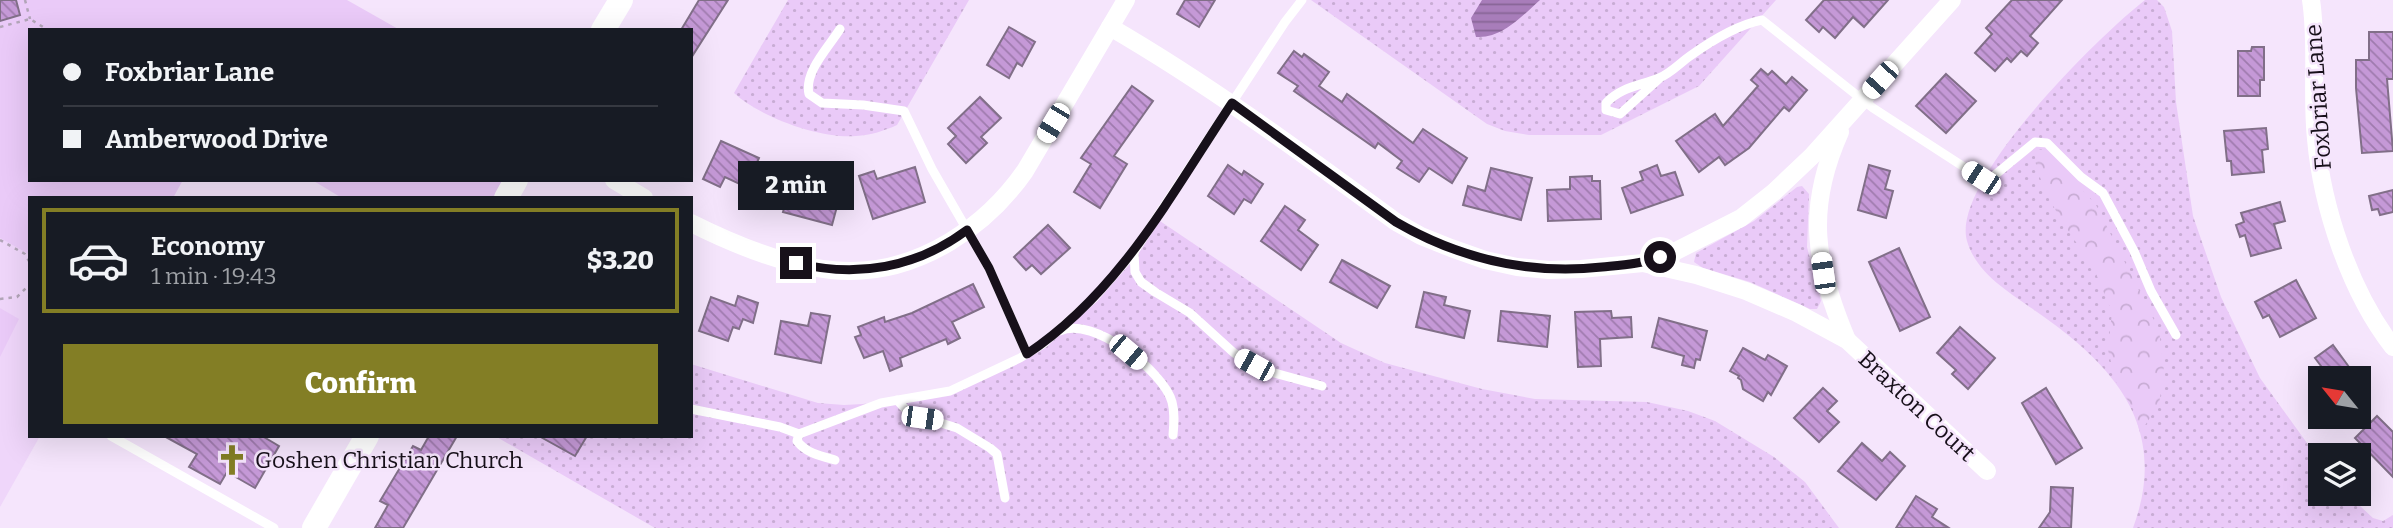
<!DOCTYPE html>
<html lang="en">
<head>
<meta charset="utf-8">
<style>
	:root { --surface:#171b24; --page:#242831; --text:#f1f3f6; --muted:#9ea1a6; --line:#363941; --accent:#837e25 }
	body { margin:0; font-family:Bitter,serif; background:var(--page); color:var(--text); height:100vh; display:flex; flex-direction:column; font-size:26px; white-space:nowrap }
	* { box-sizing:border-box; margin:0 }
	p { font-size:23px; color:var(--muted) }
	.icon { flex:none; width:38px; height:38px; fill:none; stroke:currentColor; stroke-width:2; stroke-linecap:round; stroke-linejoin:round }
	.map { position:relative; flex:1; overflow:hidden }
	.side { position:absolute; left:28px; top:196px; width:665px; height:242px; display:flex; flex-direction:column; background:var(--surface); border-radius:0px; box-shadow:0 7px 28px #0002 }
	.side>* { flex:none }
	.banner { position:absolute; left:28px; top:28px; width:665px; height:154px; border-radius:0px; box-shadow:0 7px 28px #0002; display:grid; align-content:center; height:154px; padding:0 35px; background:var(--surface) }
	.needle { width:46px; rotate:300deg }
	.fabs { position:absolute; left:2308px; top:366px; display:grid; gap:14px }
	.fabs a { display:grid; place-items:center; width:63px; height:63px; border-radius:0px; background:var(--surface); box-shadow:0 7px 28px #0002; font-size:35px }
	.end { position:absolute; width:32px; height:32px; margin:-16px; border:9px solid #17101a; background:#fff; box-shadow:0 0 0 4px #fff }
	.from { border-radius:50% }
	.bubble { position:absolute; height:49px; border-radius:0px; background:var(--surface); box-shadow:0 7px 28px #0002; font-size:23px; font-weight:800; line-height:49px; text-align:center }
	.car { position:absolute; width:21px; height:42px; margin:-21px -10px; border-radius:9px; box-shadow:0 0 5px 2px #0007; background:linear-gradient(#fff 24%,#345 0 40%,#fff 0 76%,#345 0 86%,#fff 0) }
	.banner b { display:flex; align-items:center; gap:24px; height:66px; font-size:26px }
	.banner b+b { border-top:2px solid var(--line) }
	.banner i { width:18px; height:18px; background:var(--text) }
	ul { padding:12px 0 0; list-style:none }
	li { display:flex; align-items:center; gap:21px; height:105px; margin:0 14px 10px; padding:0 21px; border:4px solid transparent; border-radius:0px }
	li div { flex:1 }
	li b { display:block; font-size:26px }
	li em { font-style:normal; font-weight:800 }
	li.current { border-color:var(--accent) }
	li>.icon { width:63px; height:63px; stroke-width:1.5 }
	.action { display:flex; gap:14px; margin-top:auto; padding:14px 35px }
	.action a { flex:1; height:80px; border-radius:0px; background:var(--accent); color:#fff; font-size:28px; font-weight:800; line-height:80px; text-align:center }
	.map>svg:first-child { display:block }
</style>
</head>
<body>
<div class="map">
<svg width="2393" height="528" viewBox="0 0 2393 528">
	<defs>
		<pattern id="grass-dots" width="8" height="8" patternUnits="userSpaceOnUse" patternTransform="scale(1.75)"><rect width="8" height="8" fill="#eacaf8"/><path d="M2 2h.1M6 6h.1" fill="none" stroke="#c8acd4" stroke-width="1.8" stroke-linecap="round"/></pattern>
		<pattern id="forest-crowns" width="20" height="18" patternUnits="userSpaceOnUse" patternTransform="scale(1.75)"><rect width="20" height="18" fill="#eacaf8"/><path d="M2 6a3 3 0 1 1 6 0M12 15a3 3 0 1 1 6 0" fill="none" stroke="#c8acd4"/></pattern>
		<pattern id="water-rules" width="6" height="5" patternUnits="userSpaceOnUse" patternTransform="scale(1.75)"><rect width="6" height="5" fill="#a87dba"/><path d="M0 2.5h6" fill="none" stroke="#886596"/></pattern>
		<pattern id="building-back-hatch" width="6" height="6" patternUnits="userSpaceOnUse" patternTransform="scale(1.75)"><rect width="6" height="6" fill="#c599d7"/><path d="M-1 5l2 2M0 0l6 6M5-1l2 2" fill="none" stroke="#9f7bae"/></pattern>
	</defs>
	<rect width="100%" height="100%" fill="#f5e5fc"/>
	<polygon fill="#efd6fa" points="0,238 30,255 30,436 40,436 0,507"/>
	<g fill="url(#grass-dots)">
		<path d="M788,0H969L897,125C884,131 871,135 856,136C820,139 760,117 734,93Z"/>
		<polygon points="1311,0 1776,0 1699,86 1601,135 1529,135 1505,131 1487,124"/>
		<path d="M2145,0H2157L2164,7L2172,31L2176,102L2193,216L2221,297L2260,378L2320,461V494H2347L2373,518L2383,521L2393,515V528H2133C2170,428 2115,366 2037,312C2011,293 1977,275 1967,241C1950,182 2100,35 2145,0Z"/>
		<polygon points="1802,186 1809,194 1807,247 1821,301 1817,309 1810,309 1750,282 1703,268 1694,262 1696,253 1754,221 1797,187"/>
		<polygon points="1157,219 1341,343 1385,363 1482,389 1535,399 1647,402 1688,411 1715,421 1774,457 1805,482 1839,528 655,528 495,436 691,436 691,364 818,403 844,405 881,403 950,391 1020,358 1094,298"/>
	</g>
	<polygon fill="url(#forest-crowns)" points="2036,149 2044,150 2061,166 2096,205 2159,330 2164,372 2159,404 2140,433 2134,410 2116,382 2108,350 2112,312 2094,269 2063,223 2044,190 2035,161"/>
	<g fill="#eacaf8">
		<polygon points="0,0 347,0 400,30 30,30 30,180 183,180 173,198 30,198 30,255 0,238"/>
		<polygon points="312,180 516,180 506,198 342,198"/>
		<polygon points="0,308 19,319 0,357"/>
	</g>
	<path fill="url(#water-rules)" d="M1482,0H1540C1522,16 1502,39 1476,37L1471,18Z"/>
	<g fill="url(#building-back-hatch)" stroke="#816f88" stroke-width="2">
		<polygon points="0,0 16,0 20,15 0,21"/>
		<polygon points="699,0 728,0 691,58 691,30 681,30"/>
		<polygon points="1185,0 1215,0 1199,27 1177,14"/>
		<polygon points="1824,0 1888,0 1864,27 1853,17 1835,38 1823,27 1819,32 1806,20"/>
		<polygon points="2012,0 2062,0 2030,36 2038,43 2027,56 2021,51 2011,62 2007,58 1995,71 1975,53 1992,34 1986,28"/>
		<polygon points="1009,27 1035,42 1022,66 1017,63 1009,78 987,65"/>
		<polygon points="2369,32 2393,32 2393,79 2387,79 2393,151 2362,153 2356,88 2356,60 2369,60"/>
		<polygon points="2252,47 2264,47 2264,80 2260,80 2260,96 2238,96 2238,51 2251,51"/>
		<polygon points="1294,51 1302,57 1304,54 1329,72 1319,86 1342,102 1347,94 1413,143 1423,129 1467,158 1452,183 1429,168 1419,182 1397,168 1402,161 1378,143 1375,148 1294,91 1298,86 1278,73"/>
		<polygon points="1761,69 1768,75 1772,71 1786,84 1792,77 1807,90 1789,111 1784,107 1749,148 1725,165 1719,157 1699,172 1676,141 1715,114 1723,126 1758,86 1751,80"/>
		<polygon points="1946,74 1976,101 1946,133 1916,106"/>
		<polygon points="1132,86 1153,101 1114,156 1127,164 1100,208 1074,192 1091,164 1081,158"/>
		<polygon points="980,97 1001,118 981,137 987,143 966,163 948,144 956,136 948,128"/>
		<polygon points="2266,128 2268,149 2262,150 2264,172 2232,175 2231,161 2227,161 2224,131"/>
		<polygon points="721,141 759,158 746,187 725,177 720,187 703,179"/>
		<polygon points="1228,165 1242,175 1244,171 1263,184 1251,203 1244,199 1234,214 1208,196"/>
		<polygon points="1657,165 1661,176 1675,172 1683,195 1631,213 1622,188 1643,180 1640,172"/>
		<polygon points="1869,165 1890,171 1885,189 1893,191 1886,218 1858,210"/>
		<polygon points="915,167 925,202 873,219 859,176 874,171 877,179"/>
		<polygon points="1491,168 1532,178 1521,220 1463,205 1468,186 1485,191"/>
		<polygon points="1592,176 1592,181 1600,181 1601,219 1548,221 1547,190 1570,189 1570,177"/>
		<polygon points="791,185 839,199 832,225 783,212"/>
		<polygon points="2393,190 2393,212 2380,215 2378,209 2372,210 2369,196"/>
		<polygon points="2280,202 2285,221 2274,224 2281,248 2251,256 2245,235 2240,237 2236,225 2244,222 2241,213"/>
		<polygon points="1285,206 1305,220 1298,230 1318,245 1301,270 1261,241"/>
		<polygon points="1048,225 1070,248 1041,274 1032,265 1026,270 1014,257"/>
		<polygon points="1899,248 1930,317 1900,331 1869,262"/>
		<polygon points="1342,260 1390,286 1377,308 1330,282"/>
		<polygon points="2296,280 2316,318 2280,337 2269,315 2263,318 2255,302"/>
		<polygon points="973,284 984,307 952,322 960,338 948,344 946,339 900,358 902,366 890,371 883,351 864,358 855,337 861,335 858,327 884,317 885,322 912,313"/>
		<polygon points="1424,292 1446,297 1444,305 1470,311 1464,338 1416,327"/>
		<polygon points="738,296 758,303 753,323 743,319 739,329 733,327 728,341 699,331 711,297 735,306"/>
		<polygon points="1501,311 1550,316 1547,347 1498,341"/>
		<polygon points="1611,311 1612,318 1631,317 1632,337 1600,339 1601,366 1578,367 1575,312"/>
		<polygon points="811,313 830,316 821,363 775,354 781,321 808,326"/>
		<polygon points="1659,318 1707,331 1700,360 1696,359 1694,368 1682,365 1684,356 1652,347"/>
		<polygon points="1960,327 1995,358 1968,389 1952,374 1956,370 1937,353"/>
		<polygon points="2333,345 2357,378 2330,378 2315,358"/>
		<polygon points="1743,348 1765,360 1768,355 1787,366 1771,395 1768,392 1763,401 1743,389 1741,380 1738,378 1739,376 1730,371"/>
		<polygon points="1823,388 1837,401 1827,411 1839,422 1819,442 1794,418"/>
		<polygon points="2046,388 2082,448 2056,464 2022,403"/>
		<polygon points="2377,416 2393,432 2393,477 2355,438"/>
		<polygon points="164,436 262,436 279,446 255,488 227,472 220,484 189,467 197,454"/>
		<polygon points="429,436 457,436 403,528 375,528 388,505 380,501 413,446 421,450"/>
		<polygon points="539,436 587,436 575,456"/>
		<polygon points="1862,443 1882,461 1890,452 1905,466 1876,500 1838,471"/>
		<polygon points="2051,487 2073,488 2071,528 2039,528 2050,512"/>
		<polygon points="1916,496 1937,509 1932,517 1949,528 1896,528"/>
	</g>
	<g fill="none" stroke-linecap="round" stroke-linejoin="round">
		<g stroke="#b2a5b8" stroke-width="2.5" stroke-dasharray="3.5 5" stroke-linecap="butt">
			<polyline points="25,0 30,19"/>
			<polyline points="0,27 30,19 48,30"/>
			<polyline points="0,240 25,254 30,263"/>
			<polyline points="0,299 17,297 30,284"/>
		</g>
		<g stroke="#fff" stroke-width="9">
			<path d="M840,29C828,48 804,72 809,94L822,103L863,105L904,111L932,169L989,268L1027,354"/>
			<path d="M1660,78L1620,114L1606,110V103C1621,87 1639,86 1659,78C1670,74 1680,63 1690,56C1711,41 1737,25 1762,20L1873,108L1981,178L1990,179L2035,142L2047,143L2081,177L2103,193L2134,251L2151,291L2176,335"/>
			<polyline points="1134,252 1135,272 1141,282 1155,292 1190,313 1234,353 1271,372 1322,386"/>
			<path d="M1060,331C1093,315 1164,372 1172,402C1175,413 1174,424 1173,435"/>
			<polyline points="897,400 909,413 957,428 990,448 997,454 1005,498"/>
			<polyline points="691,409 780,427 799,434 881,403 950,391 1020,358 1043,344 1094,298 1134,252 1285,22 1302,0"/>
			<path d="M799,434L797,441C806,453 820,456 835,460"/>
			<polyline points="111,436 274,528"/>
		</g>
		<g stroke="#fff" stroke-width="18">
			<path d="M2311,0C2318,46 2311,93 2316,139C2322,207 2350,292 2393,347"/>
			<path d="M1110,27C1210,85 1302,153 1396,222L1421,236L1451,248L1485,260L1517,267L1549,270L1581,269L1643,263L1676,251L1741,218L1774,192L1812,156L1952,0"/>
			<path d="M1840,132C1805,210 1815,264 1847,340"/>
			<polyline points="614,180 644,198"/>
			<path d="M691,223C737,246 799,271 850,271C921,271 986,227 1025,171L1126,0"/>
			<polyline points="1643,263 1696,275 1746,291 1797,313 1847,340 1987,471"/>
		</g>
		<g stroke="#fff" stroke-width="24">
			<polyline points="603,30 621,0"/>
			<polyline points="506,198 516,180"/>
			<polyline points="314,528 367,436"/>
		</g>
	</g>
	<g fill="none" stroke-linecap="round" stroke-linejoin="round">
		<path stroke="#17101a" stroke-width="9" d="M796,263C857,278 916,268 967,230L989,268L1027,354C1120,292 1172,193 1232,103L1396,222C1460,259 1528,275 1602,267C1622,265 1641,264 1660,257"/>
	</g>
	<defs>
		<symbol id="church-bare" viewBox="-9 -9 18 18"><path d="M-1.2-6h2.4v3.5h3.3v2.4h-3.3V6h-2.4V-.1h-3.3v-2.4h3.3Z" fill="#837e25" stroke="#f5e5fc" stroke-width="2.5" paint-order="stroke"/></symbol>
	</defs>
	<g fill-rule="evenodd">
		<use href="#church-bare" x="210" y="438" width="44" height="44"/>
	</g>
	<g text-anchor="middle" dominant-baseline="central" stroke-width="5" stroke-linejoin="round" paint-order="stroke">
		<g font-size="23" fill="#17101a" stroke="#f5e5fc">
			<text transform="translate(2318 97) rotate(-94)">Foxbriar Lane</text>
			<text transform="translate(1917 406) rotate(43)">Braxton Court</text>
		</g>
		<g font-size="23" fill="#17101a" stroke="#f5e5fc" text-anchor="start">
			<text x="255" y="460">Goshen Christian Church</text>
		</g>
	</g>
</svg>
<div class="fabs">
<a><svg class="needle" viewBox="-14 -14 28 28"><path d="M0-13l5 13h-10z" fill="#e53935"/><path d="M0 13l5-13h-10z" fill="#9ea1a6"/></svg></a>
<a><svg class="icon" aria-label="layers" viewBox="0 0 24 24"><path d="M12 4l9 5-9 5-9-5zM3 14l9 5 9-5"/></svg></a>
</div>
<i class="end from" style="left:1660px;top:257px"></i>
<i class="end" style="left:796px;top:263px"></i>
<div class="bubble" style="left:738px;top:161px;width:116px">2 min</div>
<i class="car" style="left:1880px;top:80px;rotate:222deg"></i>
<i class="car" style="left:1053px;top:123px;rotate:211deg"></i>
<i class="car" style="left:1981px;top:178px;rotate:303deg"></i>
<i class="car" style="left:1823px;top:273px;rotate:352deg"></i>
<i class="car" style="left:1128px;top:352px;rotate:130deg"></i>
<i class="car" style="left:1254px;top:365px;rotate:299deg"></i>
<i class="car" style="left:922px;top:418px;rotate:98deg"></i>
<div class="banner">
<b><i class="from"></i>Foxbriar Lane</b>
<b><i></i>Amberwood Drive</b>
</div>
<section class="side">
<ul>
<li class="current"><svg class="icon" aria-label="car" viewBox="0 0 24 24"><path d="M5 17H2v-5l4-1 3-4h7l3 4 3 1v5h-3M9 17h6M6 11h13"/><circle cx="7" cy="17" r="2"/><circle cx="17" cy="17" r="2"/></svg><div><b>Economy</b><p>1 min · 19:43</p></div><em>$3.20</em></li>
</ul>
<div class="action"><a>Confirm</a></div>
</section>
</div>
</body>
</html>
